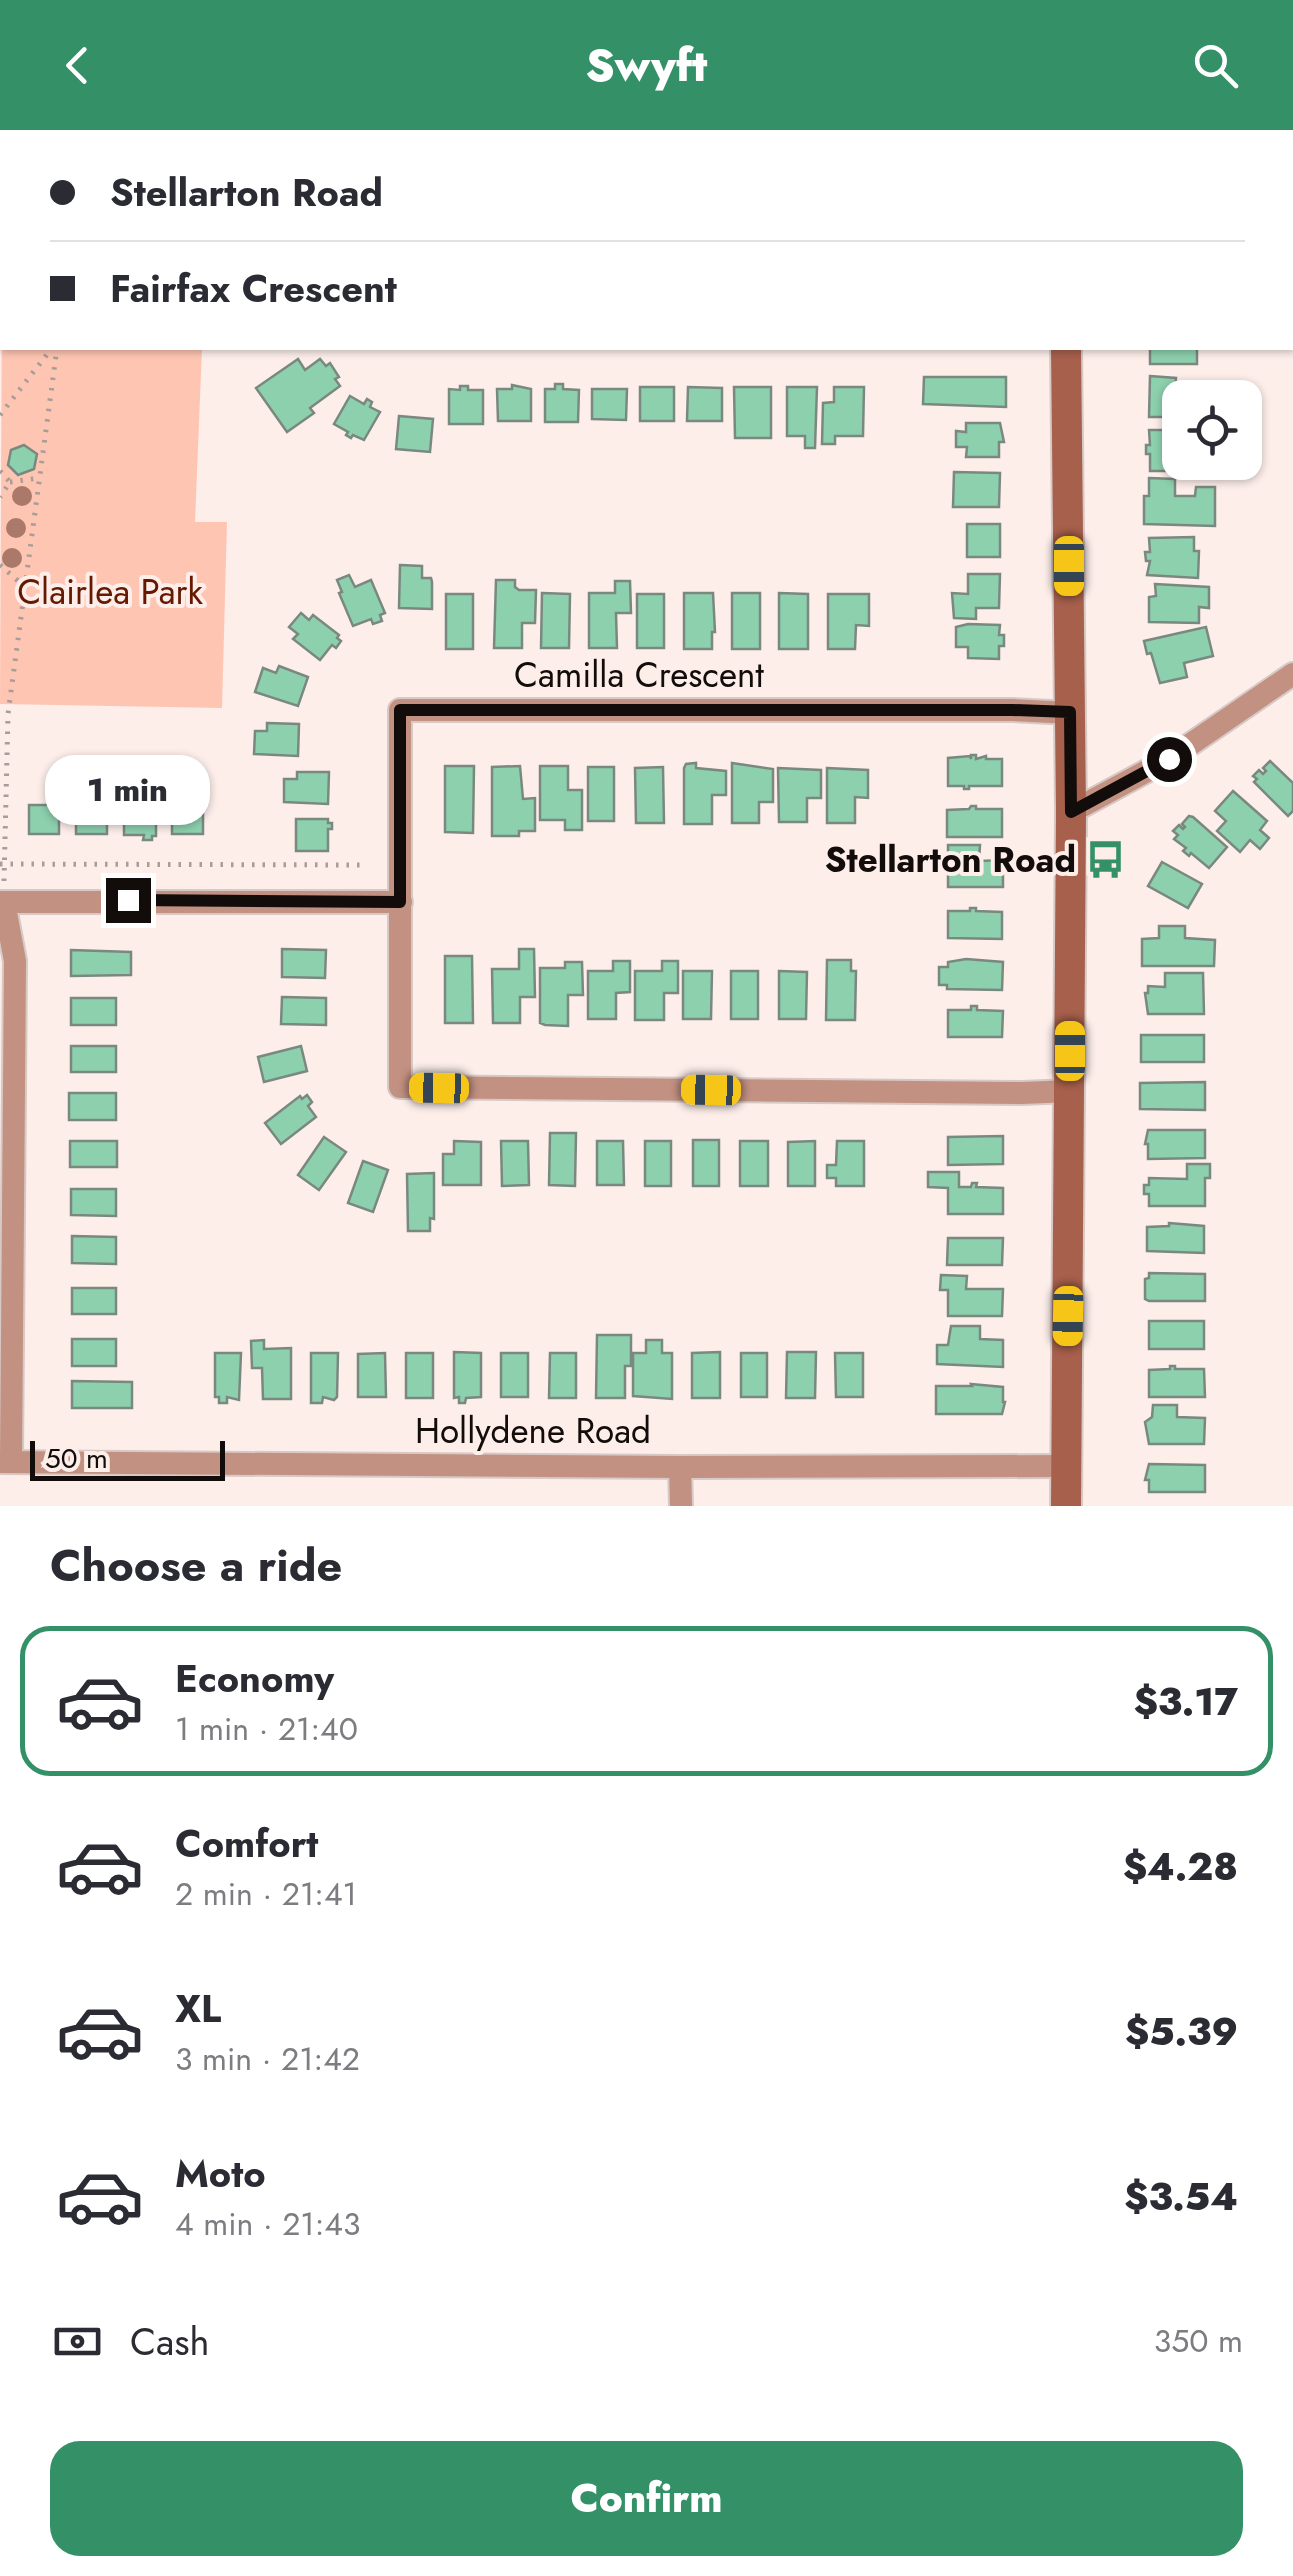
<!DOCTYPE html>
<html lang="en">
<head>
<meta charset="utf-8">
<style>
	:root { --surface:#fff; --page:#f7f7f7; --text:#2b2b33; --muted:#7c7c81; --line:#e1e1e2; --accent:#339067 }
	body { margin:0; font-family:Jost,sans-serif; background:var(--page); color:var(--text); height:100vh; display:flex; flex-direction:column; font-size:38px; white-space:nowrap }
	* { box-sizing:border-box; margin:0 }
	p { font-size:32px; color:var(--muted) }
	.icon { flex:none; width:55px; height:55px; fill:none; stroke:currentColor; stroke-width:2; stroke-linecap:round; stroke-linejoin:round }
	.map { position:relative; height:1376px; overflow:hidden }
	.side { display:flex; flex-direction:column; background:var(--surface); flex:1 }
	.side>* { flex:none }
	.top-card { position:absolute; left:0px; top:0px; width:1295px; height:220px; box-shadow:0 2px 8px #0004; display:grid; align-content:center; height:220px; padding:0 50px; background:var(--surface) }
	.fabs { position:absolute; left:1162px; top:250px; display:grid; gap:20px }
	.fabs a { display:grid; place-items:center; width:100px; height:100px; border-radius:20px; background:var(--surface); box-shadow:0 2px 8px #0004; font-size:50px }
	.scale { position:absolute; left:30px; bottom:25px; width:195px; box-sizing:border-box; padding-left:10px; border:5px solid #120c0a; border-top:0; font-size:28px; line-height:35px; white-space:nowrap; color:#120c0a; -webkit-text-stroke:8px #fdeeea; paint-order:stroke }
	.end { position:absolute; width:45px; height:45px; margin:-22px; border:12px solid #120c0a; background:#fff; box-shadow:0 0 0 5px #fff }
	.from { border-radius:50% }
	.bubble { position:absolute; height:70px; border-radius:30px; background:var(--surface); box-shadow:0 2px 8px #0004; font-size:32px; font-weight:800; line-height:70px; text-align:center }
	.car { position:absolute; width:30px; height:60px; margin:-30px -15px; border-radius:12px; box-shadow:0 0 8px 2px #0007; background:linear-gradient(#f5c518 24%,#345 0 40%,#f5c518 0 76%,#345 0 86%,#f5c518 0) }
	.top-card b { display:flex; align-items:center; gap:35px; height:95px; font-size:38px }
	.top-card b+b { border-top:2px solid var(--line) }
	.top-card i { width:25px; height:25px; background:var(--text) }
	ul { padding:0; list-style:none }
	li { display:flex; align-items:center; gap:30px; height:150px; margin:0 20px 15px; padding:0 30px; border:5px solid transparent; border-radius:30px }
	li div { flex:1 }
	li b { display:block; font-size:38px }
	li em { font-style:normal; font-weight:800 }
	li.active { border-color:var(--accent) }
	li>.icon { width:90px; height:90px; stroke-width:1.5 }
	h2 { padding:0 50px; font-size:45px; line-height:120px }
	.pay { display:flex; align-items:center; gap:25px; height:110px; padding:0 50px; font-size:38px }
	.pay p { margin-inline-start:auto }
	.button { display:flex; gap:20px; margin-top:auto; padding:20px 50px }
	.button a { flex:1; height:115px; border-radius:30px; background:var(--accent); color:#fff; font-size:40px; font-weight:800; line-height:115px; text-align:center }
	header { display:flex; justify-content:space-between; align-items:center; height:130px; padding:0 50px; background:var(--accent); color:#fff; font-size:45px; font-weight:800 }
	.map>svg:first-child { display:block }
</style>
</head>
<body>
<header><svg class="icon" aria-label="back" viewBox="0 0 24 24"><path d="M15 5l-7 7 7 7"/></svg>Swyft<svg class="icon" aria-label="search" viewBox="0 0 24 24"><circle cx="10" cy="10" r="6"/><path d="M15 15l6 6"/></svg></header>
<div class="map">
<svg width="1293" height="1376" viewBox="0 0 1293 1376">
	<rect width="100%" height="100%" fill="#fdeeea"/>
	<polygon fill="#ffc5b3" points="2,154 2,218 202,218 195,392 227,392 222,578 0,574"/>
	<g fill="#8dd0ae" stroke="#7a8980" stroke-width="2.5">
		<rect x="1150" y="218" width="47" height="16"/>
		<polygon points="298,229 305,240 320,229 326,236 330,233 339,247 335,249 340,256 310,278 314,283 287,302 256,258"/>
		<polygon points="1150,246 1176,248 1175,259 1199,260 1199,268 1180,268 1180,287 1149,287"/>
		<polygon points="924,247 1006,247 1006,277 923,274"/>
		<polygon points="555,254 563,254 563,259 579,260 578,292 545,292 545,259 555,259"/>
		<polygon points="512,255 531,259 531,291 498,291 497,259 512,259"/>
		<polygon points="460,256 468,256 468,260 483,260 483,294 449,294 449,259 460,260"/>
		<rect x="640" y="257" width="34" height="34"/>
		<polygon points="688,257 722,258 722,291 687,291"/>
		<polygon points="734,257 771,257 771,308 735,308"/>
		<polygon points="787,257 817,257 815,318 805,318 805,306 787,306"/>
		<polygon points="834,257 864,257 863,306 835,306 835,314 822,314 823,273 834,272"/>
		<polygon points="592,259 627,259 626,290 592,289"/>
		<polygon points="350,266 364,274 367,269 372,272 370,277 380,282 364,310 353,305 351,308 346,305 348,302 334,294"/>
		<polygon points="399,286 433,289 430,322 396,319"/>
		<polygon points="966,293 1000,293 1004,312 999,312 999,327 966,327 967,317 956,317 956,301 966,302"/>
		<polygon points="1149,300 1175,300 1175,313 1180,313 1180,332 1198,332 1198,341 1150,341 1150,324 1146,324 1146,315 1150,315"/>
		<polygon points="24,315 37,324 34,339 18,345 8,335 11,320"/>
		<polygon points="954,342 1000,343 999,377 953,377"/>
		<polygon points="1149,348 1175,349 1175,366 1195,366 1196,357 1215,357 1215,396 1144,394 1144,366 1149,366"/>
		<rect x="967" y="394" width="33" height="33"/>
		<polygon points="1194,407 1194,421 1199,421 1198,448 1147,445 1150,431 1146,431 1145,422 1150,422 1149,408"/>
		<polygon points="400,435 422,436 422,448 431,448 432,452 432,479 399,478"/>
		<polygon points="968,444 1000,444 999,478 976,478 976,489 954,488 952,463 968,464"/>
		<polygon points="349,445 355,457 371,450 385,483 380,485 382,491 373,494 371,489 353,496 339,463 342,462 337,450"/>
		<polygon points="496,450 515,450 515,457 519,460 536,460 535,493 522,493 522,518 494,518"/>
		<polygon points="615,451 630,451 631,483 616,483 617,518 589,518 589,463 615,463"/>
		<polygon points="1155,454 1209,457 1209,478 1199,477 1199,493 1149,492 1149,467 1156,466"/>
		<polygon points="542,463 570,464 569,518 541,518"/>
		<polygon points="684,463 713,463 715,502 712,502 712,519 684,519"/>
		<rect x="732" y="463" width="28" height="56"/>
		<polygon points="779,463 808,464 808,519 779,519"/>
		<rect x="446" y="464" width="27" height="55"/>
		<rect x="637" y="464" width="27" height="54"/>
		<polygon points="828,464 869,464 869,496 856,495 855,519 828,519"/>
		<polygon points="301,483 309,490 313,485 339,505 337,508 341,511 336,518 332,515 320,530 293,509 298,504 289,497"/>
		<polygon points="968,494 1000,495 999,505 1004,505 1004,516 999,516 999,529 968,528 968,517 956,517 956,497"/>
		<polygon points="1206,497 1213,526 1184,533 1187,547 1160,553 1151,523 1147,524 1144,511"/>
		<polygon points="279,536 308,547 298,576 255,562 263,538 276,543"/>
		<polygon points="267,593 299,594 298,626 254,624 255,601 267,601"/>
		<polygon points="971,625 976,625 976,629 986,626 986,629 1002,629 1002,656 969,656 969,659 964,659 964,656 948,656 948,628 970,626 971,629"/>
		<polygon points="1270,631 1293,653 1293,681 1288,686 1254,652 1257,649 1253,646 1259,640 1263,644 1266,641 1263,638"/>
		<polygon points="696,633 696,638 726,641 726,665 712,665 712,694 684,694 684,638 686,634"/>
		<polygon points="732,633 773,639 773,672 759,672 759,693 732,693"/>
		<polygon points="445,636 474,636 473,703 445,702"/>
		<polygon points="520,636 523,669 535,668 535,701 519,701 519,706 492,706 492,637"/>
		<polygon points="540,636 568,636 568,660 582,660 582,700 565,700 565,690 540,690"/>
		<rect x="588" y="637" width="26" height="54"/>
		<polygon points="663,637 664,693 636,693 635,638"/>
		<polygon points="778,638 821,640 821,668 807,668 807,692 779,692"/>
		<polygon points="827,638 868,640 868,668 855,667 855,693 827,693"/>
		<polygon points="297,642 329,642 328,674 284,672 284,649 297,649"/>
		<polygon points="97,661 97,675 107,675 107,704 76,704 76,662"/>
		<polygon points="1233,661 1267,691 1260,700 1269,708 1260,719 1250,710 1240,722 1217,701 1226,691 1215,681"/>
		<rect x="29" y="675" width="30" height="29"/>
		<polygon points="172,675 203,676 203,704 172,704"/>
		<polygon points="971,676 976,676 976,679 1002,679 1002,707 947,707 947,680 969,679"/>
		<polygon points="124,677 156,677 156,706 152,706 152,710 143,710 144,705 124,705"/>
		<polygon points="1189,686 1193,687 1227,717 1209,738 1191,723 1189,726 1183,721 1186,718 1174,709 1178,705 1173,701 1179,695 1183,699 1185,697 1182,694"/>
		<polygon points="296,689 328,689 328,693 332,693 332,699 328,699 328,721 296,721"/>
		<polygon points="948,715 980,715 979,731 1003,730 1003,757 948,757"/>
		<polygon points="1162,732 1202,754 1188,778 1148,756"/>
		<polygon points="970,778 976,778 976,781 1002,782 1002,809 948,808 948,781 970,781"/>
		<polygon points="1159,796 1185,796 1185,808 1215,810 1214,836 1142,836 1142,809 1159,808"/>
		<polygon points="282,819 326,820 325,848 282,847"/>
		<polygon points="519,819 534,819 535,867 520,867 520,893 493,893 492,839 519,839"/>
		<polygon points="71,820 131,822 131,845 71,846"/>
		<polygon points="445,826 472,826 473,893 445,893"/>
		<polygon points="966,829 1003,832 1002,860 947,859 947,855 939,855 939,837 948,837 948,832"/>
		<polygon points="827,830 851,830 851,841 856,841 855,890 826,890"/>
		<polygon points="613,831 630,831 630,862 616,863 616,889 588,889 588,841 613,841"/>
		<polygon points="662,831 678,831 678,863 664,863 664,890 635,890 635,841 662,841"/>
		<polygon points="565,832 582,832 583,865 568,865 568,896 545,895 540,893 540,838 565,838"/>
		<polygon points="683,841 712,841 711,889 683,889"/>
		<rect x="731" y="841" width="27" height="48"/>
		<polygon points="779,841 807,842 806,889 779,889"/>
		<polygon points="1165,843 1203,843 1204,884 1148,884 1145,863 1148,863 1148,856 1165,857"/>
		<polygon points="282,867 326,868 326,895 281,894"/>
		<rect x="71" y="868" width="45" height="27"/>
		<polygon points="971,876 977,876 977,880 1003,881 1002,907 948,907 948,880 971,880"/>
		<rect x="1141" y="905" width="63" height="27"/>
		<rect x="71" y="916" width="45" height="26"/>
		<polygon points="301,916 307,941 264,952 258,927"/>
		<polygon points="1205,952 1205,980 1140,979 1140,953"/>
		<rect x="69" y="963" width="47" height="27"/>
		<polygon points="307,965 312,972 308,976 316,987 281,1014 265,993 300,966 302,969"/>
		<polygon points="1148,1000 1205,1000 1205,1028 1148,1029 1148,1014 1145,1014"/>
		<polygon points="550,1003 576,1003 575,1056 549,1055"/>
		<polygon points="1003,1006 1003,1034 948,1035 948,1007"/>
		<polygon points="324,1007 346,1022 319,1060 298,1045"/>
		<rect x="693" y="1010" width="26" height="46"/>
		<rect x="70" y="1011" width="47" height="26"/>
		<polygon points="454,1011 481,1012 481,1055 443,1055 443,1024 454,1024"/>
		<polygon points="501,1011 528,1011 529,1055 502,1056"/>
		<polygon points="597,1011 623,1011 624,1055 597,1055"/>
		<rect x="645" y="1011" width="26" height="45"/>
		<rect x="740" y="1011" width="28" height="45"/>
		<polygon points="815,1011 815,1056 788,1056 788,1012"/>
		<polygon points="837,1011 864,1011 864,1056 836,1056 836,1048 827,1048 827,1035 836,1035"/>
		<polygon points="363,1031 388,1040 373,1082 348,1073"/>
		<polygon points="1187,1034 1210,1034 1210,1048 1205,1048 1205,1076 1149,1076 1149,1064 1144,1064 1144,1055 1149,1055 1149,1048 1187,1049"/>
		<polygon points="928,1042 959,1042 959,1057 971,1057 972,1053 977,1053 976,1057 1003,1058 1003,1084 948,1084 948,1058 928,1057"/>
		<polygon points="434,1043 434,1089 430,1088 430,1101 408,1101 407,1044"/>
		<polygon points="71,1059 116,1059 116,1086 71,1085"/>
		<polygon points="1169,1093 1204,1096 1204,1123 1147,1121 1147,1097 1169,1096"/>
		<polygon points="72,1106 116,1107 116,1134 72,1133"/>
		<polygon points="948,1108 1003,1108 1002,1135 947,1135"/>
		<polygon points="1149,1143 1205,1144 1205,1171 1149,1171 1145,1169 1145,1149 1149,1148"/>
		<polygon points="941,1145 967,1146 966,1159 1003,1159 1002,1186 948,1186 948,1160 940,1160"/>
		<rect x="72" y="1158" width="44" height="26"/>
		<rect x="1149" y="1191" width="55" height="28"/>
		<polygon points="951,1196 980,1196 980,1209 1003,1210 1003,1237 937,1234 937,1215 948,1215"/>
		<polygon points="597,1205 631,1205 631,1236 625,1236 625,1268 596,1268"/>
		<rect x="72" y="1209" width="44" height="27"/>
		<polygon points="264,1210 264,1219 291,1218 291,1269 263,1269 262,1238 252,1238 251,1211"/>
		<polygon points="646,1210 662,1210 662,1223 672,1223 672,1269 633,1266 633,1223 646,1223"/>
		<polygon points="454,1222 481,1223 481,1267 466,1268 465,1273 459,1273 459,1267 454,1268"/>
		<polygon points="720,1222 720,1268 692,1268 692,1223"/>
		<polygon points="787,1222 816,1222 815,1268 786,1268"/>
		<polygon points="215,1223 241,1223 239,1270 227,1267 227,1273 219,1273 219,1267 215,1267"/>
		<polygon points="311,1223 338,1223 337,1267 334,1270 323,1267 322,1273 311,1273"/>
		<polygon points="385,1223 386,1267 358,1267 358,1224"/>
		<rect x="406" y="1223" width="27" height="45"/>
		<rect x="501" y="1223" width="27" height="44"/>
		<polygon points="550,1223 576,1223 576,1268 549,1268"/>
		<rect x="741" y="1223" width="26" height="44"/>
		<polygon points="835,1223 863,1223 863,1267 836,1267"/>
		<polygon points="1170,1236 1175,1236 1175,1239 1204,1239 1205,1267 1149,1267 1149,1240 1170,1239"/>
		<polygon points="72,1251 132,1252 132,1278 72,1278"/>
		<polygon points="971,1254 1003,1257 1003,1272 1005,1272 1002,1284 936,1284 936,1256 972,1256"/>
		<polygon points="1153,1275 1177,1275 1177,1287 1205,1288 1204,1314 1149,1314 1145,1292 1152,1287"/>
		<polygon points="1149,1334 1205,1335 1205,1362 1149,1362 1149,1350 1145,1350"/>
	</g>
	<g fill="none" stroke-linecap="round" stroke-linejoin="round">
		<defs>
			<g id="street">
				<polyline points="402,0 402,2"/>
				<polyline points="1071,682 1169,629 1293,544"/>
				<polyline points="0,772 401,772"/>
				<polyline points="4,772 15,831 11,1332"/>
				<polyline points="1071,961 1022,963 400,957 400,580 1013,580 1071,583"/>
				<polyline points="0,1332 680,1337 1066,1336"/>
				<polyline points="680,1337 681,1376"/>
			</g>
			<g id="secondary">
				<polyline points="1067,2 1067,0"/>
				<polyline points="1066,1376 1071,682 1066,218"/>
			</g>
		</defs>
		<use href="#street" stroke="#d7cac6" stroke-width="26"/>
		<use href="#secondary" stroke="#d7cac6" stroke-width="34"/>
		<g stroke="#a89d99" stroke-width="5" stroke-dasharray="2.5 8" stroke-linecap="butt">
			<polyline points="171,0 173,2"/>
			<polyline points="0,285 52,218"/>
			<polyline points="0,341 10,352 0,367"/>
			<polyline points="10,352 39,348"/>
			<polyline points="0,435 25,457"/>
			<polyline points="0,734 365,735"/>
			<polyline points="4,751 8,584 57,218"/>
		</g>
		<use href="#street" stroke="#c39182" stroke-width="22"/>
		<use href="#secondary" stroke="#a7604c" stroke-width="30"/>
	</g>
	<g fill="#aa7969">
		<circle cx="22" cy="366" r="10"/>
		<circle cx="16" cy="398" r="10"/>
		<circle cx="12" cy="428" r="10"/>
	</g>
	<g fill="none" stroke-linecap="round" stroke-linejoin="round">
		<polyline stroke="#120c0a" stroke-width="12" points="128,770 400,772 400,580 1013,580 1070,582 1071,682 1169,629"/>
	</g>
	<defs>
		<symbol id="bus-bare" viewBox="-9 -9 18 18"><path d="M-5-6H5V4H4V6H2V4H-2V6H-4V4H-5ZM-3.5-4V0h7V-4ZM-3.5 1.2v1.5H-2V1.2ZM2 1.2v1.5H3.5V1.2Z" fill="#339067" stroke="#fdeeea" stroke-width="2.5" paint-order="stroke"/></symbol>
	</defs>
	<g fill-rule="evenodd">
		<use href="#bus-bare" x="1078" y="702" width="55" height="55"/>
	</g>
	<g text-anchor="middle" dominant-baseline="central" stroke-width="8" stroke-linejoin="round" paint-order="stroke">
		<g font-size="35" fill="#661900" stroke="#fdeeea">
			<text x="110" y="462">Clairlea Park</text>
		</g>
		<g font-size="35" fill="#120c0a" stroke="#fdeeea">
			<text x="639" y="545">Camilla Crescent</text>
			<text x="533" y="1301">Hollydene Road</text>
		</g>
		<g font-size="35" font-weight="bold" fill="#120c0a" stroke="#fdeeea" text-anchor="end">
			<text x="1076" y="730">Stellarton Road</text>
		</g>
	</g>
</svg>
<div class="fabs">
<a><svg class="icon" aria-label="locate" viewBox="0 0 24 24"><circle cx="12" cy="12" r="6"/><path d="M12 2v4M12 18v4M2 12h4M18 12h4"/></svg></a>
</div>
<div class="scale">50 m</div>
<i class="end from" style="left:1169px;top:629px"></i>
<i class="end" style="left:128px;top:770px"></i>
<div class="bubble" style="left:45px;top:625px;width:165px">1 min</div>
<i class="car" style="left:1069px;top:436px;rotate:180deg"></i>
<i class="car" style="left:1070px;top:921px;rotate:0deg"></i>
<i class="car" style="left:439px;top:958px;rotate:271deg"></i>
<i class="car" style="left:711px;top:960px;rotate:271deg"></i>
<i class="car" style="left:1068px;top:1186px;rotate:181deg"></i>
<div class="top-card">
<b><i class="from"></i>Stellarton Road</b>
<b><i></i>Fairfax Crescent</b>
</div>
</div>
<section class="side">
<h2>Choose a ride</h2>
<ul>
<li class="active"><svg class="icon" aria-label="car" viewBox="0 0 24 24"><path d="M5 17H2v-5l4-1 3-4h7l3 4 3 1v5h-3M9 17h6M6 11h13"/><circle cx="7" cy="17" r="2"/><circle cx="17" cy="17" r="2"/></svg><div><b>Economy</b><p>1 min · 21:40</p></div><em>$3.17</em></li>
<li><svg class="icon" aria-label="car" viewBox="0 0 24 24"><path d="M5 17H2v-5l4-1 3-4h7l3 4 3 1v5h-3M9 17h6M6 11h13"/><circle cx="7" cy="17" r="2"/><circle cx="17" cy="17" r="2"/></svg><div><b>Comfort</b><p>2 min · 21:41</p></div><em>$4.28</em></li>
<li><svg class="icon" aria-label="car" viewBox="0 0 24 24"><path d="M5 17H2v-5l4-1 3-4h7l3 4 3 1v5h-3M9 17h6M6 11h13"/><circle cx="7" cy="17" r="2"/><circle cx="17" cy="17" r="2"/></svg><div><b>XL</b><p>3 min · 21:42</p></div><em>$5.39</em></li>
<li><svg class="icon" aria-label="car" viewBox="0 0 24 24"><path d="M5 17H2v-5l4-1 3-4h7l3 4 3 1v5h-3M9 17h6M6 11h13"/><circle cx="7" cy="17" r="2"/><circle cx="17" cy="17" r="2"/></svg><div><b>Moto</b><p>4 min · 21:43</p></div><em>$3.54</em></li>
</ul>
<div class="pay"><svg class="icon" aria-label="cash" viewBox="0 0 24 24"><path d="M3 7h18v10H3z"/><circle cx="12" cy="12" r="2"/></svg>Cash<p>350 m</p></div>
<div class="button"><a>Confirm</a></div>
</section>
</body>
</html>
